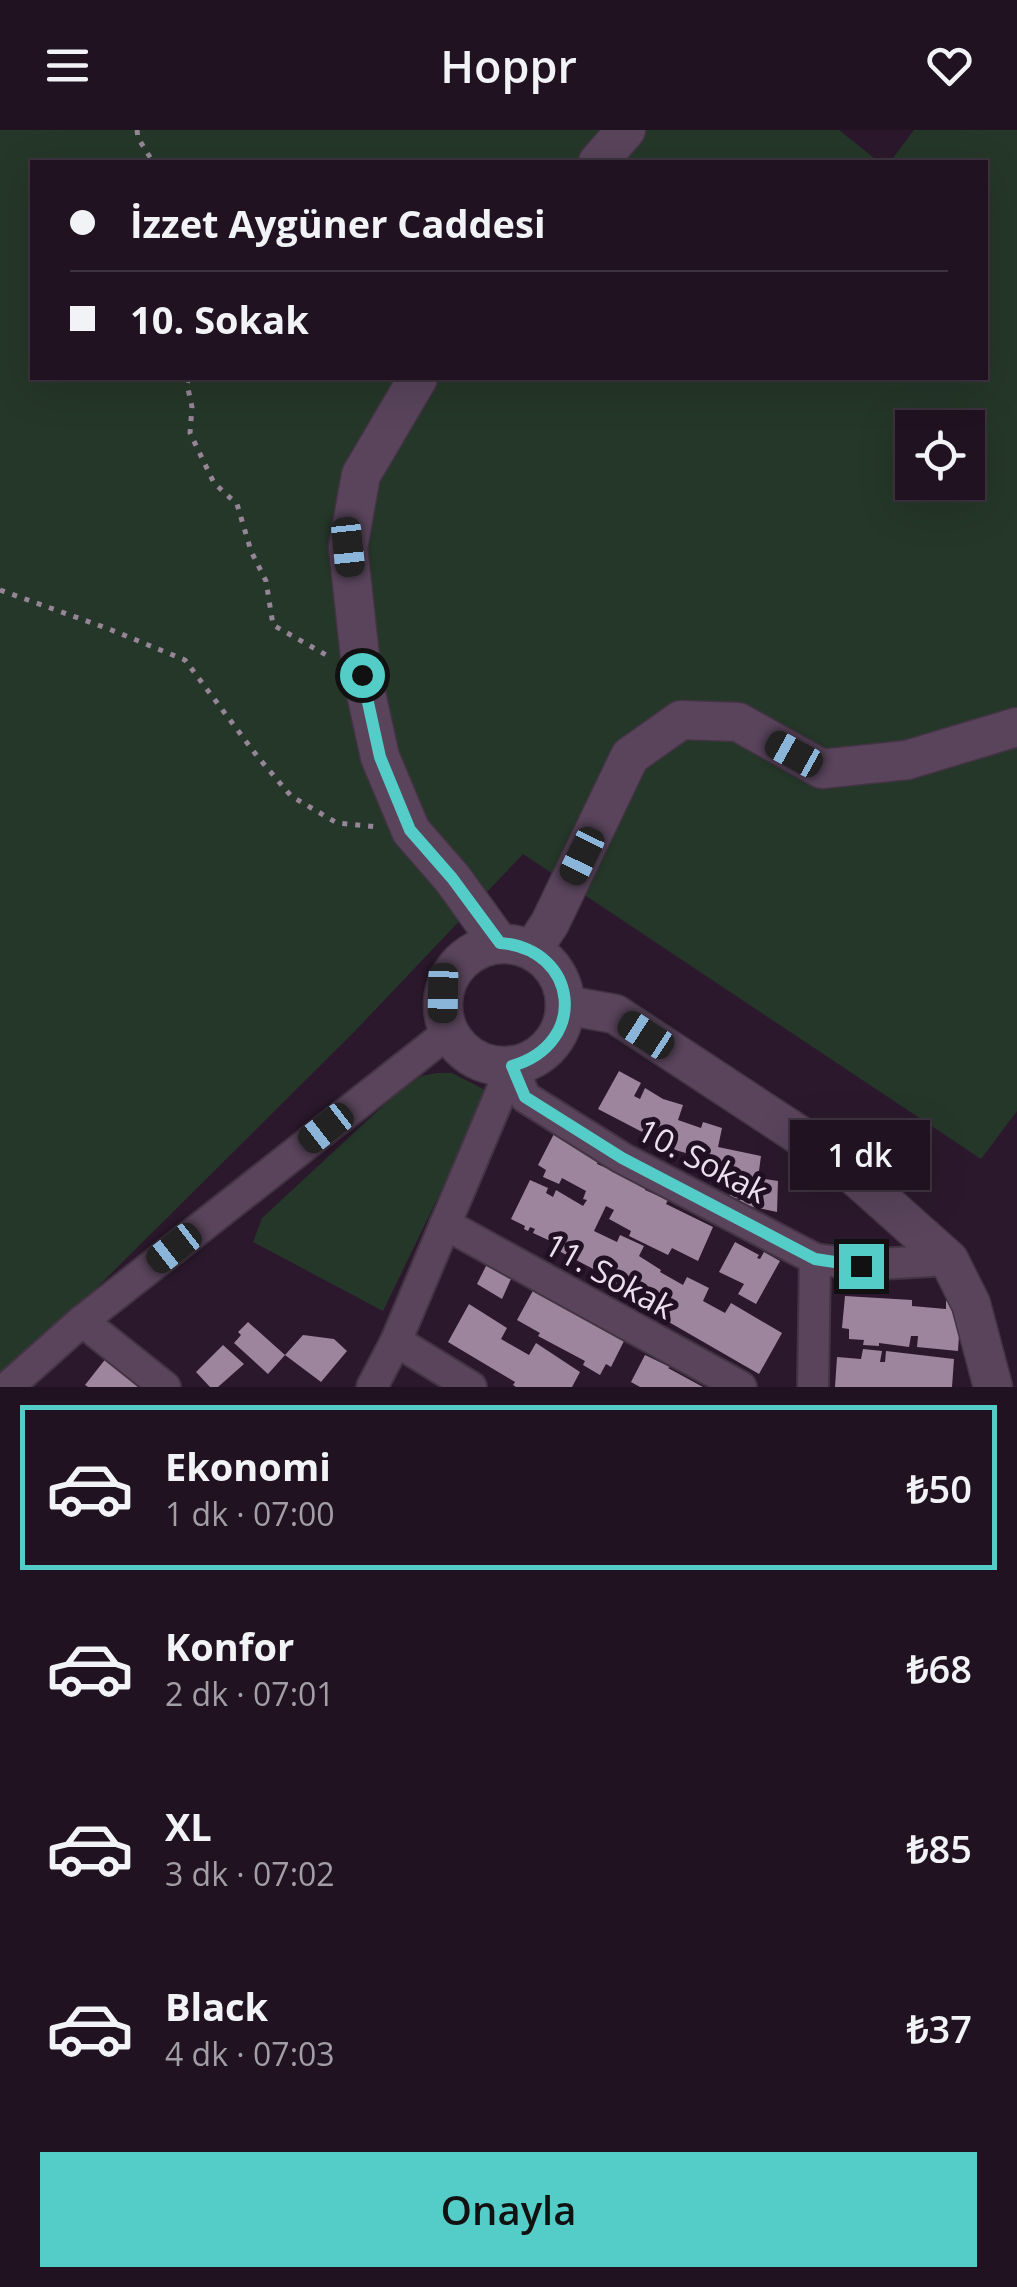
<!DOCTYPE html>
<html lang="tr">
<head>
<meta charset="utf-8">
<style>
	:root { --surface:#201221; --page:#281b2a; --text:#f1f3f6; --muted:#a29ea5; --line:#3d323f; --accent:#54cdc8 }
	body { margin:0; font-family:"Open Sans",sans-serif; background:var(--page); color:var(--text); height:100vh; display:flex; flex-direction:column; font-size:38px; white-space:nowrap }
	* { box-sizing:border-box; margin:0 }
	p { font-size:32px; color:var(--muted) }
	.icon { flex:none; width:55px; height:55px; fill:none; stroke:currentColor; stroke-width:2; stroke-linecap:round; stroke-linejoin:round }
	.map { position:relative; height:1257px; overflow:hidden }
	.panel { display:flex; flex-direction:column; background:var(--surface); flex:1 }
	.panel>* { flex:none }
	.banner { position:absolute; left:30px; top:30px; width:958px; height:220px; border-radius:0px; box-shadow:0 10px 40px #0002,0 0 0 2px var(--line); display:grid; align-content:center; height:220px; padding:0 40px; background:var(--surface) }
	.controls { position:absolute; left:895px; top:280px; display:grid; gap:20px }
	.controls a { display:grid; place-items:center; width:90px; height:90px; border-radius:0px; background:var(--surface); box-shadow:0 10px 40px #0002,0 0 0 2px var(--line); font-size:50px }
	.end { position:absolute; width:45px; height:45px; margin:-22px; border:12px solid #54cdc8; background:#111; box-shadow:0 0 0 5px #111 }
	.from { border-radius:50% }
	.bubble { position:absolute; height:70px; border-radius:0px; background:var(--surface); box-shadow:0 10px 40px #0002,0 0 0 2px var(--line); font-size:32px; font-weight:600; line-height:70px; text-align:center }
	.car { position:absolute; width:30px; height:60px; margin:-30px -15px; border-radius:12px; box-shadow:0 0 8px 2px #0007; background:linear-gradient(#222 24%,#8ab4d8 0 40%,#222 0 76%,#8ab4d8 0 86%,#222 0) }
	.banner b { display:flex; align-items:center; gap:35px; height:95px; font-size:38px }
	.banner b+b { border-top:2px solid var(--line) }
	.banner i { width:25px; height:25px; background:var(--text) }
	ul { padding:18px 0 0; list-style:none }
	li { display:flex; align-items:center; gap:30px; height:165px; margin:0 20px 15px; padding:0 20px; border:5px solid transparent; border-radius:0px }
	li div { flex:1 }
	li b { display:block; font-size:38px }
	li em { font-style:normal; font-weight:600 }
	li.on { border-color:var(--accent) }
	li>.icon { width:90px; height:90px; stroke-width:1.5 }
	.cta { display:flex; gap:20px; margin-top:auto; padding:20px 40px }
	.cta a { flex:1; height:115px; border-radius:0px; background:var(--accent); color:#111; font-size:40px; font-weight:600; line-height:115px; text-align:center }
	header { display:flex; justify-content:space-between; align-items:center; height:130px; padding:0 40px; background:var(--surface); font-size:45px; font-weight:600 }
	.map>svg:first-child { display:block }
</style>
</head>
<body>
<header><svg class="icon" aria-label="menu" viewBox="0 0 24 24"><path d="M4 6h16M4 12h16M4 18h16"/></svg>Hoppr<svg class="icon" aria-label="heart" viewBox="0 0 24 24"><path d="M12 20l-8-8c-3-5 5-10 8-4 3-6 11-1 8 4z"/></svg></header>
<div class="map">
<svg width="1017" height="1257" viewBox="0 0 1017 1257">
	<rect width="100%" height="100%" fill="#2b182c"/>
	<g fill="#253729" fill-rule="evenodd">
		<path d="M0,0H839L879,32H32V248H985V32H890L914,0H1017V981L981,1029L523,724L355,901L0,1254ZM912,298H968V352H912Z"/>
		<polygon points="437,943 452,943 489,962 383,1181 253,1112 262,1088 397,963 421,946"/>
	</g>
	<g fill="#9c859d">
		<polygon points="619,941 641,953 634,966 640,969 645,958 663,969 683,975 678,990 701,998 703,992 722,998 718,1017 761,1026 758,1048 778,1051 777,1082 739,1074 740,1069 730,1067 732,1051 711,1048 712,1043 688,1037 693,1025 668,1018 669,1015 645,1006 646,1004 598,979"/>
		<polygon points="556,1000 601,1025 597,1034 646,1055 645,1060 668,1070 666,1074 713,1097 698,1131 672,1118 668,1125 629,1106 631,1101 609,1089 614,1080 606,1076 594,1101 617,1112 620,1105 644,1116 639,1126 661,1140 660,1142 683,1155 687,1147 709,1158 703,1171 725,1183 731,1173 782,1203 759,1244 648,1180 650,1176 606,1152 607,1149 600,1145 601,1143 557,1120 559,1115 533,1103 535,1099 530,1097 528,1101 524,1099 525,1096 511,1089 530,1050 548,1058 546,1063 553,1067 556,1060 583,1076 587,1070 583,1069 586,1061 562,1048 559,1054 543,1047 546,1040 538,1035"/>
		<polygon points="735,1112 759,1125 757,1128 760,1129 764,1122 780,1131 756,1174 738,1164 744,1154 719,1142"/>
		<polygon points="491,1126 515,1140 502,1169 477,1154"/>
		<polygon points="535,1157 625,1209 611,1237 606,1234 600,1245 583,1235 585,1231 538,1206 540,1203 517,1190"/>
		<polygon points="845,1166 912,1170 912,1176 946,1179 946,1171 961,1173 958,1221 917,1217 918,1206 911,1206 909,1217 879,1213 879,1216 863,1215 864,1210 849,1209 849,1199 842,1198"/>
		<polygon points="469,1174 507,1198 501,1209 529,1225 536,1213 580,1242 572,1257 516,1257 513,1255 515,1252 448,1212"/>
		<polygon points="248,1192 285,1225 268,1244 234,1213 241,1205 238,1202"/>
		<polygon points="303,1205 334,1209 347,1221 321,1252 285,1225"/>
		<polygon points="223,1215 244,1234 218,1257 210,1257 196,1242"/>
		<polygon points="863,1219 882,1221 880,1232 885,1232 886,1221 954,1229 952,1257 835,1257 837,1227 861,1229"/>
		<polygon points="111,1222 154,1257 88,1257 85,1255"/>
		<polygon points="645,1225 670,1237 668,1238 703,1257 640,1257 631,1252"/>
	</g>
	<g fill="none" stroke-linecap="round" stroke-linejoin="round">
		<defs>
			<g id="minor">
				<polyline points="512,936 525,967 622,1028 815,1129 861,1135 949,1130"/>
				<polyline points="445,1094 741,1257"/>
				<polyline points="82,1191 165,1257"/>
				<polyline points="396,1211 471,1257"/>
				<polyline points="8,1257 82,1191 449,902"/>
				<polyline points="372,1257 396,1211 512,936"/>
				<polyline points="813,1257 815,1129"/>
			</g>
			<g id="tertiary">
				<polyline points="598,32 626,0"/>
				<polyline points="418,248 361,345 348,417 362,545 380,627 411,701 452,748 499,813"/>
				<circle cx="504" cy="875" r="61"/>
				<polyline points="532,820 550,793 630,626 681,590 738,592 822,639 907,630 1017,597"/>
				<polyline points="565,875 615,884 837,1030 949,1130 971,1174 993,1257"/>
			</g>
		</defs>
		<use href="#minor" stroke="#433444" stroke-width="34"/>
		<use href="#tertiary" stroke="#433444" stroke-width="41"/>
		<g stroke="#958596" stroke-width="5" stroke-dasharray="5 8" stroke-linecap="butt">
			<polyline points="137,0 138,8 153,32"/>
			<polyline points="189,248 187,254 192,277 190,303 214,353 237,374 251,421 266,451 273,495 328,526"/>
			<polyline points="0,460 109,499 185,530 257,626 291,666 337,693 378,697"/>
		</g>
		<use href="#minor" stroke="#59445b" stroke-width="30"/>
		<use href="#tertiary" stroke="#59445b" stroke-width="38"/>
	</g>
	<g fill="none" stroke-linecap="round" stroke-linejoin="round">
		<path stroke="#54cdc8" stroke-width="12" d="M362,545L380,627L410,700L452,748L500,813C579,819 589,914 512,936L525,967L622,1028L815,1129L861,1136"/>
	</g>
	<g text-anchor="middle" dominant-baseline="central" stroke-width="10" stroke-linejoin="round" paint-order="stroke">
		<g font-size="32" fill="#ede0ee" stroke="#210f23">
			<text transform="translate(703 1030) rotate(28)">10. Sokak</text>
			<text transform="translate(610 1145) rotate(29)">11. Sokak</text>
		</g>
	</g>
</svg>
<div class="controls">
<a><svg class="icon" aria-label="locate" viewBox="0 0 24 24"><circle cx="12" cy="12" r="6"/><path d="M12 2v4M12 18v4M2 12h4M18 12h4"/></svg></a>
</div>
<i class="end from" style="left:362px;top:545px"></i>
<i class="end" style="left:861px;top:1136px"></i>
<div class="bubble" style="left:790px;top:990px;width:140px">1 dk</div>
<i class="car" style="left:348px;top:417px;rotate:174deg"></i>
<i class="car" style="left:794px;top:624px;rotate:299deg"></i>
<i class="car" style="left:582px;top:726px;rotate:206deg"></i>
<i class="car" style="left:443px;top:863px;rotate:181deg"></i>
<i class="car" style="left:646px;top:905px;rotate:303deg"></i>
<i class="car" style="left:326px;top:998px;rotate:232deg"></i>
<i class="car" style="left:174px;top:1118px;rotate:232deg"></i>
<div class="banner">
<b><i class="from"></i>İzzet Aygüner Caddesi</b>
<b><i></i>10. Sokak</b>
</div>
</div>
<section class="panel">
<ul>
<li class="on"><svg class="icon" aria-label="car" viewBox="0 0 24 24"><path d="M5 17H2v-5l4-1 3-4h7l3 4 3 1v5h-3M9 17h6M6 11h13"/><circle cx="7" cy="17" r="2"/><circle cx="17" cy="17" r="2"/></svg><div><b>Ekonomi</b><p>1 dk · 07:00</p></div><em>₺50</em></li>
<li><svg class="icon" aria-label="car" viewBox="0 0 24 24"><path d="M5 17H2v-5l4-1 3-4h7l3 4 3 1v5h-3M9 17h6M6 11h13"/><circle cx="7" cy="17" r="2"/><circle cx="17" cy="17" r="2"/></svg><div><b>Konfor</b><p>2 dk · 07:01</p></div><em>₺68</em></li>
<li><svg class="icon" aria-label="car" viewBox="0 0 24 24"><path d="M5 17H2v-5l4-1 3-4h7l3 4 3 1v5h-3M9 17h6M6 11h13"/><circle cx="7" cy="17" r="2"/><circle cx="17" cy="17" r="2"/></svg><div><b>XL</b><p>3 dk · 07:02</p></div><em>₺85</em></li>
<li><svg class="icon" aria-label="car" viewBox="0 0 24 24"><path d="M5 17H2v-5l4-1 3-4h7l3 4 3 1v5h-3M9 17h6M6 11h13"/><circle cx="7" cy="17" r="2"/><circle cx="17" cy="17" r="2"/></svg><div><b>Black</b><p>4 dk · 07:03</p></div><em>₺37</em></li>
</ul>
<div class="cta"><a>Onayla</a></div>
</section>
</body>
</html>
